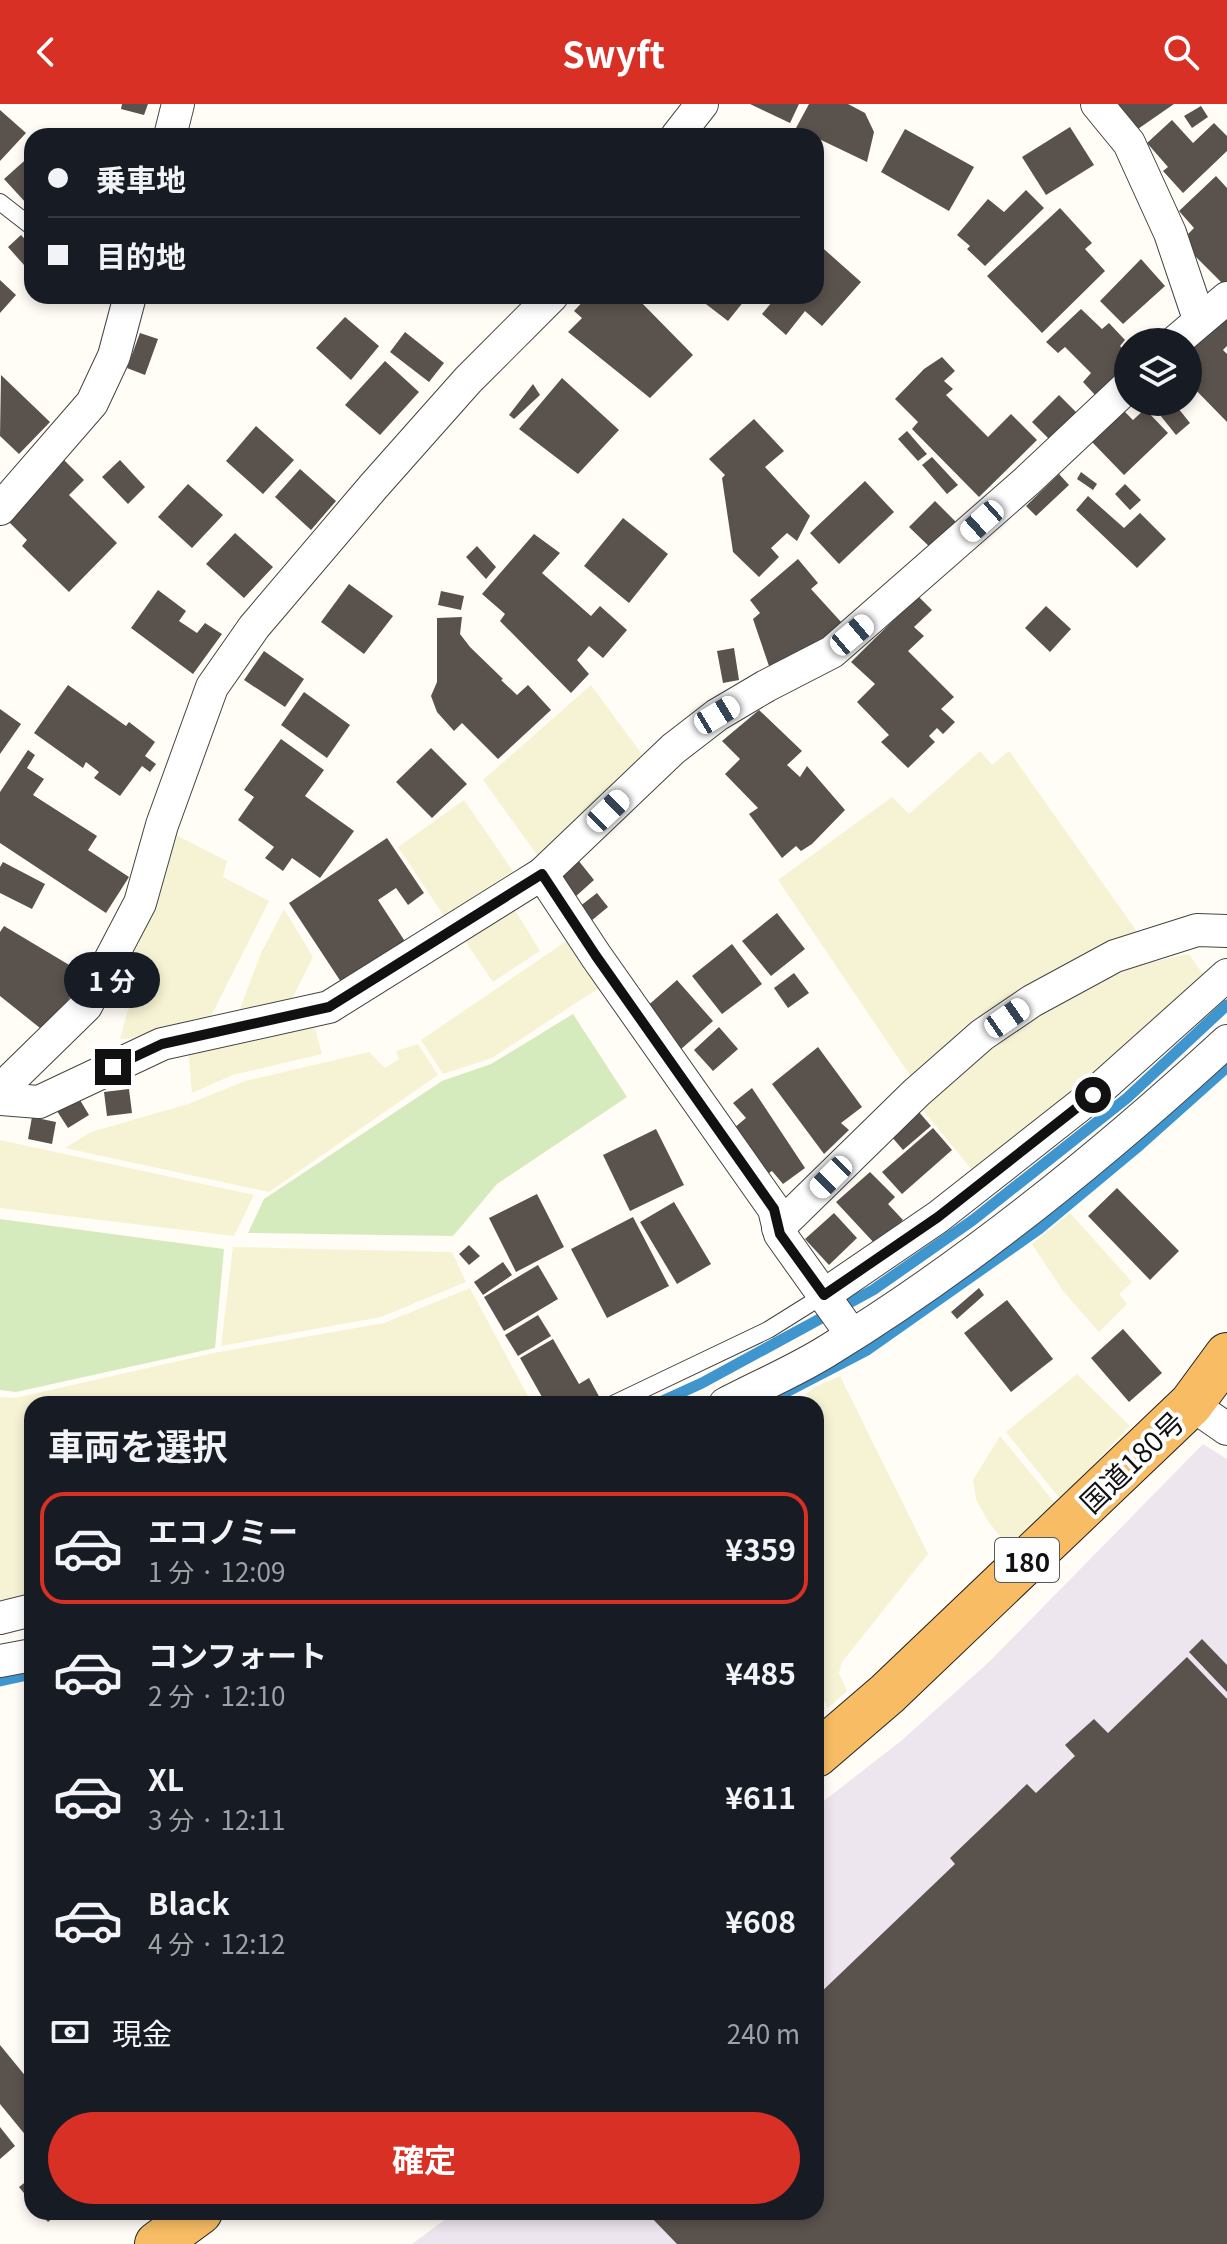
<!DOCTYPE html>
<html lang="ja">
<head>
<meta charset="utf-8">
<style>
	:root { --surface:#171b24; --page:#20242c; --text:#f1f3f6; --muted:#9ea1a6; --line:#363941; --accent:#d93025 }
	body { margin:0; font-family:Georgia,"Noto Sans JP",serif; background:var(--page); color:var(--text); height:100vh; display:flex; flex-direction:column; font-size:30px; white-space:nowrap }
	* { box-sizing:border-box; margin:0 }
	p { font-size:26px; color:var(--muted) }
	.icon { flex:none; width:44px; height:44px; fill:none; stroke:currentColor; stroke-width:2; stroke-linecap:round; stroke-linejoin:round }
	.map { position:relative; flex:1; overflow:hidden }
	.drawer { position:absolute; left:24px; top:1292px; width:800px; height:824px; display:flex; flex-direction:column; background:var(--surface); border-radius:24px; box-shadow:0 4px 12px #0003 }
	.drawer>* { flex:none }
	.guide { position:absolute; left:24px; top:24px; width:800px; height:176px; border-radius:24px; box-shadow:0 4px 12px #0003; display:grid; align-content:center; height:176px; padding:0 24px; background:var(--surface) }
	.buttons { position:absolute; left:1114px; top:224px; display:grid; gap:16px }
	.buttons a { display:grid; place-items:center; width:88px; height:88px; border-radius:50%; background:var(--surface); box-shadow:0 4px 12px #0003; font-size:40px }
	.end { position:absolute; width:36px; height:36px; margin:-18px; border:10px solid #111; background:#fff; box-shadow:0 0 0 4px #fff }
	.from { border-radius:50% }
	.bubble { position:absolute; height:56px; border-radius:28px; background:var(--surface); box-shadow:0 4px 12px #0003; font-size:26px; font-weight:700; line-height:56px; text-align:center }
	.car { position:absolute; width:24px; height:48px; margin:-24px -12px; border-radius:10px; box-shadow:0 0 6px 2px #0007; background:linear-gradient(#fff 24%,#345 0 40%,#fff 0 76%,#345 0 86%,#fff 0) }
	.guide b { display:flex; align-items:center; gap:28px; height:76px; font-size:30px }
	.guide b+b { border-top:2px solid var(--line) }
	.guide i { width:20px; height:20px; background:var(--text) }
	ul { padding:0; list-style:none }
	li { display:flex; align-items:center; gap:24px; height:112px; margin:0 16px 12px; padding:0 8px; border:4px solid transparent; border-radius:24px }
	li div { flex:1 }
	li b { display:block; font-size:30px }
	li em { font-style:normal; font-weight:700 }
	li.on { border-color:var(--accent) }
	li>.icon { width:72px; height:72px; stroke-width:1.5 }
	h2 { padding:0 24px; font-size:36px; line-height:96px }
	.pay { display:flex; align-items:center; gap:20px; height:88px; padding:0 24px; font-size:30px }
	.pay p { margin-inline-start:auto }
	.primary-button { display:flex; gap:16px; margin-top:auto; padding:16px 24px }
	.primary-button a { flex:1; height:92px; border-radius:48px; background:var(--accent); color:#fff; font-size:32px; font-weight:700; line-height:92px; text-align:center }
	header { display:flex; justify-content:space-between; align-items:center; height:104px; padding:0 24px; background:var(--accent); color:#fff; font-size:36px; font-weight:700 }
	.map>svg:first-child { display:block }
</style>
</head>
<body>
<header><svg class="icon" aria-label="back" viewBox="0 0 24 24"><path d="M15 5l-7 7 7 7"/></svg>Swyft<svg class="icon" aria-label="search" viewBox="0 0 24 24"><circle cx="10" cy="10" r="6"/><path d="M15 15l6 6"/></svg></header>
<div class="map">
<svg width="1227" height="2140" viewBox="0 0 1227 2140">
	<rect width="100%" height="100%" fill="#fffdf5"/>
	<polygon fill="#eee6ef" points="1203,1340 1227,1355 1227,2140 412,2140 455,2108 816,2108 816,1703 901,1637 990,1557"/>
	<g fill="#f6f3d4">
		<polygon points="591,581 644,653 549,750 537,751 483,676"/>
		<polygon points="980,647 992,661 1009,647 1138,829 1065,860 1002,897 911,973 778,776 892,693 909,710"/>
		<polygon points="464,696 515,770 448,818 398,743"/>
		<polygon points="174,730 227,757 223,773 269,797 207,920 154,933 120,935 134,885 119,876 139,839"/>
		<polygon points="284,805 313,853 287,905 236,915 261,849"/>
		<polygon points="515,806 540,847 493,878 465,837"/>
		<polygon points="568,836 599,884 492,954 443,970 421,936"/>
		<polygon points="1189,850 1207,876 977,1072 922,1005 999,936 1073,890 1138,861"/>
		<polygon points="313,918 322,950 233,971 192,989 188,944"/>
		<polygon points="418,940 438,971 269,1088 65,1044 91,1028 188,1000 245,977 369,948 385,964 399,955 396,947"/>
		<polygon points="0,1036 254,1091 234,1132 0,1104"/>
		<polygon points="1070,1109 1132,1178 1119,1190 1127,1200 1099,1228 1063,1187 1032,1140"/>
		<polygon points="233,1143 452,1148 466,1178 381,1213 221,1242"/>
		<polygon points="470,1184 532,1300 32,1300 32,1494 0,1503 0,1293 15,1294 214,1249 384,1219"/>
		<polygon points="1077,1270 1130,1322 1060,1395 1006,1328"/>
		<polygon points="840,1272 928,1450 842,1558 839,1569 847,1587 828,1604 816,1580 816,1300 811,1300 813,1298 806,1290 815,1283"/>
		<polygon points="1000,1332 1055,1399 1009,1444 987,1416 976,1395 973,1376"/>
	</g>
	<g fill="#d5ebbd">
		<polygon points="573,910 627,993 497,1080 453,1132 248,1129 264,1095 442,977 491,960"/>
		<polygon points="0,1115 224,1145 215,1244 16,1288 0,1286"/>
	</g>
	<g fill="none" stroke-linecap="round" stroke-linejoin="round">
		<g stroke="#3f96cf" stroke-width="11">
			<polyline points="656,1300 702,1279 873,1186 973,1116 1127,994 1227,901"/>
			<polyline points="763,1300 867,1246 1039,1125 1140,1041 1227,963"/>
			<polyline points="0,1577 32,1570"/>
		</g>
	</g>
	<g fill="#5a524d">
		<polygon points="122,0 148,0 144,11 121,5"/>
		<polygon points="750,0 799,0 790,19"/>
		<polygon points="809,0 848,0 865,9 874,28 867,58 796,24"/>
		<polygon points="1117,0 1174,0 1135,27"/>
		<polygon points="1201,2 1208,13 1192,24 1184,12"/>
		<polygon points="0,6 26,29 0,57"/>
		<polygon points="1172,16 1193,39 1214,19 1227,32 1227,47 1183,89 1163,67 1168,63 1147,39"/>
		<polygon points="1070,23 1094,61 1046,91 1022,53"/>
		<polygon points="905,25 974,63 949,107 881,68"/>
		<polygon points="32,50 32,95 27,100 4,75"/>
		<polygon points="1216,72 1227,84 1227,178 1224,181 1192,149 1188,130 1194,124 1179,107"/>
		<polygon points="1026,86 1044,104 985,162 967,145 970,142 957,131 988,95 1004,108"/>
		<polygon points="1060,104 1092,139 1085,145 1105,167 1042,229 987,172"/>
		<polygon points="21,131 32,143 32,170 8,143"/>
		<polygon points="816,138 861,178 822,222 805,207 786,231 762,210 777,192 816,192"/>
		<polygon points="1141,155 1165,182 1123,220 1100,197"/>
		<polygon points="0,176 16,191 0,209"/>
		<polygon points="588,192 635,192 693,251 650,294 568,228 582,214 574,207"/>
		<polygon points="706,192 748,192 728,217 702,197"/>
		<polygon points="1081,205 1102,225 1109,219 1125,236 1120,242 1128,251 1128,262 1096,292 1083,278 1091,269 1065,243 1058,249 1046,238"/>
		<polygon points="1227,212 1227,242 1223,246 1227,250 1227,318 1188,278 1188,245"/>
		<polygon points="345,213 379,242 351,276 316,244"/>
		<polygon points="405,228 444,259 429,278 390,248"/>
		<polygon points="140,229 158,235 145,271 127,264"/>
		<polygon points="942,253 955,267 944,277 953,285 946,291 988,333 1011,310 1037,336 979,393 912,325 918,318 895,295 924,265"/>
		<polygon points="385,257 419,288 380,331 345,301"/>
		<polygon points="1,271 50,318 19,350 0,332"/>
		<polygon points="562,274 619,326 578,370 519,325"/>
		<polygon points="533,280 540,291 514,315 509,311"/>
		<polygon points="1059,291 1079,311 1052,338 1032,318"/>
		<polygon points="1174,299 1190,319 1176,331 1160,311"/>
		<polygon points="1145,305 1168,329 1124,371 1092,338 1124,307 1133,316"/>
		<polygon points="754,315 784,347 765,363 810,412 797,437 787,429 771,444 779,453 759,473 733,448 722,374 725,371 709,355"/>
		<polygon points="256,322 294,356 263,390 226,357"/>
		<polygon points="907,327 927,350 918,357 898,335"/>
		<polygon points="58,350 84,376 69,391 117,439 69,488 22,442 27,436 7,416 52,371 45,364"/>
		<polygon points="932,353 958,381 947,390 922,361"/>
		<polygon points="120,356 145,383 128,400 102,373"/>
		<polygon points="300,365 336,397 311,426 275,393"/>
		<polygon points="1081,368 1097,380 1093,386 1077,375"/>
		<polygon points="1059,370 1069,381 1036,412 1026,402"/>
		<polygon points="865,377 894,408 839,460 810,429"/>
		<polygon points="188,380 223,411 192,444 158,413"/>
		<polygon points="1125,380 1141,396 1130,406 1115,390"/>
		<polygon points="1088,392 1124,424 1140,409 1166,435 1137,464 1076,406"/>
		<polygon points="935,397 961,423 935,448 909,423"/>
		<polygon points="623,414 668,450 629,499 584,462"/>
		<polygon points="235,429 273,463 244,494 206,460"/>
		<polygon points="534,430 560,449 542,469 591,512 600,502 627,526 603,554 589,542 577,556 589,570 571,589 500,517 505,510 482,490"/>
		<polygon points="477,442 496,463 486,475 466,453"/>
		<polygon points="798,455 818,479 811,485 842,519 805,552 770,565 753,515 760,509 750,496"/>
		<polygon points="349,480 393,512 364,550 321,518"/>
		<polygon points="158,486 186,507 179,517 197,529 205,519 222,530 193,570 131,524"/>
		<polygon points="441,487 464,492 461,506 438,501"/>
		<polygon points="918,492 932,506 914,523 924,532 908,547 954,593 941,605 955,618 943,630 937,624 929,632 935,638 908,664 881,638 889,631 857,598 875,580 851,558"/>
		<polygon points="1046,502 1071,525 1050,548 1025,524"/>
		<polygon points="462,513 460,530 470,543 503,575 501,576 517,591 528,581 551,606 498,655 462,619 454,627 437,608 431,592 437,578 437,514"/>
		<polygon points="734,544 739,576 723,579 717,547"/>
		<polygon points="264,547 304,575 285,603 244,576"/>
		<polygon points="68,581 126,622 129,618 155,638 145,652 156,660 150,668 142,662 120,692 94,674 99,668 86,658 83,664 34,629"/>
		<polygon points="304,588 350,621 327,654 281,621"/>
		<polygon points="0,605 21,620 0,650"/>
		<polygon points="759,606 802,647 787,661 800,673 807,662 845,706 812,740 801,747 796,742 782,754 749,710 758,704 725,670 740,655 722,637"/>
		<polygon points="281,635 324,666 305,692 354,727 320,774 292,754 283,767 265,754 274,743 238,716 254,693 244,686"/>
		<polygon points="431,644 467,680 432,714 396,678"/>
		<polygon points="28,646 35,651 27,664 44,675 33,691 97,732 88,746 129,773 106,809 0,739 0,688"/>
		<polygon points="387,734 424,789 408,801 396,784 378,796 408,842 345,884 289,799"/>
		<polygon points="578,756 594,776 575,793 558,773"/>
		<polygon points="3,758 45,780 32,805 0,789 0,763"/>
		<polygon points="597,789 608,803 591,817 579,803"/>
		<polygon points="777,809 805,845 771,872 742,837"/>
		<polygon points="4,822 86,871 45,928 0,892 0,828"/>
		<polygon points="732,840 762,880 722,910 692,872"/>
		<polygon points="794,869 809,889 788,904 774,884"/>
		<polygon points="677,876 713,917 680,946 644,905"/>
		<polygon points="719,923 738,945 713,967 694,946"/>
		<polygon points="818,943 862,1003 841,1019 849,1026 824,1050 772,980"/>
		<polygon points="752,984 805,1064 783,1080 772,1067 766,1071 734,1024 746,1014 733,999"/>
		<polygon points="129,985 132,1009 107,1012 104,988"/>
		<polygon points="77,991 89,1011 68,1024 55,1004"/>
		<polygon points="919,1008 931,1022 903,1046 891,1032"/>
		<polygon points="32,1013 56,1018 52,1040 28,1035"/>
		<polygon points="933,1024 952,1046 902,1090 882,1068"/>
		<polygon points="656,1025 684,1081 630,1107 603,1051"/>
		<polygon points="870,1068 895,1093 888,1100 903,1116 876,1141 836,1098"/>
		<polygon points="1117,1084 1179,1147 1150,1176 1088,1112"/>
		<polygon points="537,1090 564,1143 516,1168 489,1114"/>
		<polygon points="674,1098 711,1160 677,1180 640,1118"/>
		<polygon points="834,1109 857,1134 829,1161 805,1135"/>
		<polygon points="633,1113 669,1182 607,1214 571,1145"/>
		<polygon points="469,1141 480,1152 469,1161 459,1150"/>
		<polygon points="503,1158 512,1171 483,1191 474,1178"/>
		<polygon points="538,1161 558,1195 504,1227 484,1193"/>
		<polygon points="979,1184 984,1191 957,1215 951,1208"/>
		<polygon points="1007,1196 1053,1255 1011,1288 964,1229"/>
		<polygon points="538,1211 551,1232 518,1252 505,1231"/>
		<polygon points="1123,1225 1162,1269 1129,1298 1091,1254"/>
		<polygon points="553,1235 579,1280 589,1274 601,1296 595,1300 586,1300 585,1297 580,1300 546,1300 520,1254"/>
		<polygon points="1202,1535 1227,1561 1227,1588 1189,1548"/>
		<polygon points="1187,1553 1227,1595 1227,2140 677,2140 646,2108 816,2108 816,1893 955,1760 950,1754 1027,1680 1036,1689 1075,1652 1065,1641 1094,1615 1108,1629"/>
		<polygon points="0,1941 32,1980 32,2039 0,2000"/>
		<polygon points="0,2023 15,2042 0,2055"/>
		<polygon points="32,2073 32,2099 19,2083"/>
		<polygon points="39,2108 60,2108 48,2118"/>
	</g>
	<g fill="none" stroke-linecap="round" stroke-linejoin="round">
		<defs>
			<g id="service">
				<polyline points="0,98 32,123"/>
				<polyline points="613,1300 768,1226 824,1191"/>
			</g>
			<g id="minor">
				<polyline points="1097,0 1129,39 1170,129 1199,215"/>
				<polyline points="170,32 178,0"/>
				<polyline points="677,32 702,0"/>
				<polyline points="1175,238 1227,194"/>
				<polyline points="0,405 92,299 114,252 130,192"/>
				<polyline points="542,770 596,852 774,1105 780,1130 852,1231"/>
				<polyline points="0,986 86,902 140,799 162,721 212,583 254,523 373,383 468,276 552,192"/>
				<polyline points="0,995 39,998 162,940 329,903 542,770 673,645 717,611 766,582 832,548 1027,377 1128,282"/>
				<polyline points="778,1124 916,989 982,931 1032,897 1115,852 1197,826 1227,827"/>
				<polyline points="824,1191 938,1113 1093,991 1227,871"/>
				<path d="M725,1300C759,1282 795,1267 827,1247C971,1159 1103,1051 1227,937"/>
				<polyline points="1191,1300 1227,1325"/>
				<polyline points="0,1514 32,1506"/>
				<polyline points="0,1557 32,1551"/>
			</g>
			<g id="trunk">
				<polyline points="816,1651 887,1590 1191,1300 1227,1251"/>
				<polyline points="157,2140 200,2108"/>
			</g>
		</defs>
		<use href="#service" stroke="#444" stroke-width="18"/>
		<use href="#minor" stroke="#444" stroke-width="34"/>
		<use href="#trunk" stroke="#222" stroke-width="46"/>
		<use href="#service" stroke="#fff" stroke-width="16"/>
		<use href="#minor" stroke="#fff" stroke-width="32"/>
		<use href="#trunk" stroke="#f7bc64" stroke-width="44"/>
	</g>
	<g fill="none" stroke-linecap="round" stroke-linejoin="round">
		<polyline stroke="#111" stroke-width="10" points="113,963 162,940 329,903 542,770 596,852 774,1105 780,1130 824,1191 938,1113 1093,991"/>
	</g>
	<g text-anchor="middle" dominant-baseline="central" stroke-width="8" stroke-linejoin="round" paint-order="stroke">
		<rect fill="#fff" stroke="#585858" stroke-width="2" x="995" y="1434" width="64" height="44" rx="6"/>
		<g font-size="26" font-weight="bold" fill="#111">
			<text x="1027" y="1456">180</text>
		</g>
		<g font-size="28" fill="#111" stroke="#fff">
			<text transform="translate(1131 1357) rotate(-44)">国道180号</text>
		</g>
	</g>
</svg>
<div class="buttons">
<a><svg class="icon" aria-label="layers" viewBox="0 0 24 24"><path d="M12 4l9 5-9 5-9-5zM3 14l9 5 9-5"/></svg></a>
</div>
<i class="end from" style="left:1093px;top:991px"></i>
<i class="end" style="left:113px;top:963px"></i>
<div class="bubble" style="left:64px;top:848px;width:96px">1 分</div>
<i class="car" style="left:982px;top:417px;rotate:228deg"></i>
<i class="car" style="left:852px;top:531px;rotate:50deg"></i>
<i class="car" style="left:717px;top:611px;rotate:59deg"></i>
<i class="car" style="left:608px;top:707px;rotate:46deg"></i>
<i class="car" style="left:1007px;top:914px;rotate:55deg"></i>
<i class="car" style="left:831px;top:1073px;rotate:225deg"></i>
<div class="guide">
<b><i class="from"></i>乗車地</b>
<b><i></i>目的地</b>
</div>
<section class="drawer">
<h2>車両を選択</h2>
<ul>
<li class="on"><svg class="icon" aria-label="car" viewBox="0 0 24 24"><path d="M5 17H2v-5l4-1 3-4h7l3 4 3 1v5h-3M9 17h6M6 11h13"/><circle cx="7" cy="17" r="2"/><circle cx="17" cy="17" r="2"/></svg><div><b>エコノミー</b><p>1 分 · 12:09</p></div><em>¥359</em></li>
<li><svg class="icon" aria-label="car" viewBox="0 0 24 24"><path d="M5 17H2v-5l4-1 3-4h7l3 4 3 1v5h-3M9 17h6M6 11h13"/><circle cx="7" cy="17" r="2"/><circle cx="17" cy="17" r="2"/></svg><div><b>コンフォート</b><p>2 分 · 12:10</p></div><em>¥485</em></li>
<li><svg class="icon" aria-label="car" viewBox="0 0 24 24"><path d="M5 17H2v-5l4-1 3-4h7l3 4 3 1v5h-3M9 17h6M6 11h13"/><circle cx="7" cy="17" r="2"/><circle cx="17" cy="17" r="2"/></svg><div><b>XL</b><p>3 分 · 12:11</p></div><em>¥611</em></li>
<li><svg class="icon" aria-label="car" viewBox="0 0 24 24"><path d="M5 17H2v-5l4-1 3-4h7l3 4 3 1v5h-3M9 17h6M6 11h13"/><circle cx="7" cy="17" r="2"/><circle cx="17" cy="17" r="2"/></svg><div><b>Black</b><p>4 分 · 12:12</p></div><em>¥608</em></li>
</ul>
<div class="pay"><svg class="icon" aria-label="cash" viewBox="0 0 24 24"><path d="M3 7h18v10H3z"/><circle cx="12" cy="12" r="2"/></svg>現金<p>240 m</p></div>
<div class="primary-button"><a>確定</a></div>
</section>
</div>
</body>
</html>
